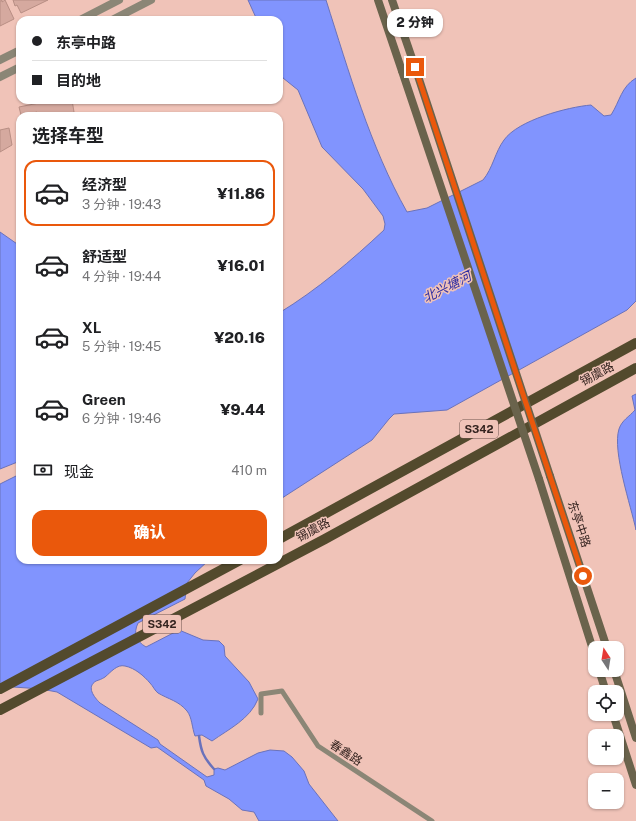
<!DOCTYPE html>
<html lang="zh">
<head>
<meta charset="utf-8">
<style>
	:root { --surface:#fff; --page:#f2f2f2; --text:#202124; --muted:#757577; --line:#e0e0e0; --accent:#ea580c }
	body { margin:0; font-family:"Public Sans","Noto Sans SC",sans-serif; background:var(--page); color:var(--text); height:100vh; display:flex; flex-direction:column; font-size:15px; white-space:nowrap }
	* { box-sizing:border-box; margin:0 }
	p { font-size:13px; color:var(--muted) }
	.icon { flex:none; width:22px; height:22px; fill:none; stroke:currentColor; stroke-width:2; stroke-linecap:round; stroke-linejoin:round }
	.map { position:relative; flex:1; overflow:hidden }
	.sheet { position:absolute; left:16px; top:112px; width:267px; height:452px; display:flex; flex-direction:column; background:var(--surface); border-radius:12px; box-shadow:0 1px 3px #0004 }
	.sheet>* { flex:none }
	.top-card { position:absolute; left:16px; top:16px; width:267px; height:88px; border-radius:12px; box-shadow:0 1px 3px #0004; display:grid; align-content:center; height:88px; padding:0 16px; background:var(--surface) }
	.needle { width:26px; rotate:348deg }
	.controls { position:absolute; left:588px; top:641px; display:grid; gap:8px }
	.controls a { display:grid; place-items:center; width:36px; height:36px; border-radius:8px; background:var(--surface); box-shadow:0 1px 3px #0004; font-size:20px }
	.end { position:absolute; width:18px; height:18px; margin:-9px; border:5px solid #ea580c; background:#fff; box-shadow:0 0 0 2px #fff }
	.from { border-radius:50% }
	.bubble { position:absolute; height:28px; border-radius:12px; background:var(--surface); box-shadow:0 1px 3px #0004; font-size:13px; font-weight:800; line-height:28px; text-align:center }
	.top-card b { display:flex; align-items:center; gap:14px; height:38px; font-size:15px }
	.top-card b+b { border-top:1px solid var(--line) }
	.top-card i { width:10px; height:10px; background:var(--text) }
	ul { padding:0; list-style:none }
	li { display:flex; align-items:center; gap:12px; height:66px; margin:0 8px 6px; padding:0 8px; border:2px solid transparent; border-radius:12px }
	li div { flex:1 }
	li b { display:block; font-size:15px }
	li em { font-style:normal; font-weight:800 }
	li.active { border-color:var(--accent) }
	li>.icon { width:36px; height:36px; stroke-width:1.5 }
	h2 { padding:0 16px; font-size:18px; line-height:48px }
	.pay { display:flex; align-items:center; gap:10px; height:44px; padding:0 16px; font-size:15px }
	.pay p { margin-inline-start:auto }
	.primary-button { display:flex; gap:8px; margin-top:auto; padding:8px 16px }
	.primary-button a { flex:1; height:46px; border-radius:12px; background:var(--accent); color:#fff; font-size:16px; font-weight:800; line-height:46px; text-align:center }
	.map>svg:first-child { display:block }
</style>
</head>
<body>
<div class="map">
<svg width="636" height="821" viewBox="0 0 636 821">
	<rect width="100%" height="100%" fill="#f0c3b8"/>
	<g fill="#8194fe" stroke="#6a72bb">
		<path d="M248,0H326C349,72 370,146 407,212L427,208L483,180C493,168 495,152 504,140C518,120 568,107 591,105L604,116L611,115C620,101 621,87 636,78V301L627,310L447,410L394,414L389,419L372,440L279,500V313C317,290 352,260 384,230L385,224L383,216L363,189L322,147L298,90L283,78L279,69V20H257Z"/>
		<polygon points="0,232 20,246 20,461 0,469"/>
		<path d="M636,394V530C631,506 612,451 619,429C622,420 629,417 635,410L632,396Z"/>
		<path d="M20,474V560H209L195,573L187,583L185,599L138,623C133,634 136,641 146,647L179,630L203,640L219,641L224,646L225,656L249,682L258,699C250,719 229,729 212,741L202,735L195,736C192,728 192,717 187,711C179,701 168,699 158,693C155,691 153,686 150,683C144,676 135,668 125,666C117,664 111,672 105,677C102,679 99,680 96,681C86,687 94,697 100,703L158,740L160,744L207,777L214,775V769L218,768L225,770L258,753L270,750L284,751L292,757L304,771L309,784L338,821H259L254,812L242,810L229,799L206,786L204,780L157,747L151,748L57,692L41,689L0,686V484Z"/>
	</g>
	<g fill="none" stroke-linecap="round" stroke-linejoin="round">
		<path stroke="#6a72bb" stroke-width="2.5" d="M199,736C201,751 203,757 214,769"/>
	</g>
	<g fill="#d5a99f" stroke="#b88e84">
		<polygon points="2,0 2,2 5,0 14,19 0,26 0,1"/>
		<polygon points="13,0 48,0 21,13 17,5 15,6"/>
		<polygon points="43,100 72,100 74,112 68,116 38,116 37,112 33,113 33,116 26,116 26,114 21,115 19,107 44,102"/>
		<polygon points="9,128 12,145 0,152 0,130"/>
	</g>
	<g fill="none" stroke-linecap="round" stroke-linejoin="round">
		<polyline stroke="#8b8676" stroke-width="5" points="261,713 261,694 282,691 318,746 432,821"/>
		<g stroke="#8b8676" stroke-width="8">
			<polyline points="80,20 119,0"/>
			<polyline points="112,20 151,0"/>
			<polyline points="0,60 20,50"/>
			<polyline points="0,77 20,67"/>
		</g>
		<g stroke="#6a634c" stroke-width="8">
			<polyline points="378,0 402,71"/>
			<polyline points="392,0 415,67"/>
			<polyline points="550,476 607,648"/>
			<polyline points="539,479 595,656"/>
			<polyline points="599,670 606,692"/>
			<polyline points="614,670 636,738"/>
			<polyline points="613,714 636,785"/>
		</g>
		<g stroke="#534a2d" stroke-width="10">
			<polyline points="279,539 636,343"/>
			<polyline points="0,689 240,560"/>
			<polyline points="0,710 325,539 636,368"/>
		</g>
		<g stroke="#6a634c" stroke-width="8">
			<polyline points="415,67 550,476"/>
			<polyline points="402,71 539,479"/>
		</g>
	</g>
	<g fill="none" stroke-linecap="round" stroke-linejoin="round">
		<polyline stroke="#ea580c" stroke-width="5" points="415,67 583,576"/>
	</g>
	<g text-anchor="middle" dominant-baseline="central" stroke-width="3" stroke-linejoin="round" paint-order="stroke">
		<g fill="#f0c3b8" stroke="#6c534d" stroke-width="1">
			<rect x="460" y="420" width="38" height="18" rx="3"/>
			<rect x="143" y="615" width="38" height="18" rx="3"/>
		</g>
		<g font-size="11" font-weight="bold" fill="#34231f">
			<text x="479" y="429">S342</text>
			<text x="162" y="624">S342</text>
		</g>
		<g font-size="12" fill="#34231f" stroke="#f0c3b8">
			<text transform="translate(597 374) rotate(-28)">锡虞路</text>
			<text transform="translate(579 524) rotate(72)">东亭中路</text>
			<text transform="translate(313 530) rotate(-28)">锡虞路</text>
			<text transform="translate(346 753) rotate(33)">春鑫路</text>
		</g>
		<g font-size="13" font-style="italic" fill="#2d2ca3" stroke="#f0c3b8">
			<text transform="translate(447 287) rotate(-27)">北兴塘河</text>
		</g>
	</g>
</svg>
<div class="controls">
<a><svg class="needle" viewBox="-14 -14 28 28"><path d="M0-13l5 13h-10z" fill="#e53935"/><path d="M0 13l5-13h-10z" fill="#757577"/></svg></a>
<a><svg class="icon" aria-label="locate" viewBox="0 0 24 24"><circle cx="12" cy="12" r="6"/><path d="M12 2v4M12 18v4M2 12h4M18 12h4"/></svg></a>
<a>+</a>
<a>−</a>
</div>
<i class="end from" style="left:583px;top:576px"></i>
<i class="end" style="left:415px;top:67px"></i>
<div class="bubble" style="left:387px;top:9px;width:56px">2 分钟</div>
<div class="top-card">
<b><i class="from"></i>东亭中路</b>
<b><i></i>目的地</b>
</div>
<section class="sheet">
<h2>选择车型</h2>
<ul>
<li class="active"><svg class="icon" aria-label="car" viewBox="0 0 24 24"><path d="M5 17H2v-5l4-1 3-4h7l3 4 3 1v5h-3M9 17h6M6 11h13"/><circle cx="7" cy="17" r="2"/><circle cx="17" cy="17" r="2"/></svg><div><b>经济型</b><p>3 分钟 · 19:43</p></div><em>¥11.86</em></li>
<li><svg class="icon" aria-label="car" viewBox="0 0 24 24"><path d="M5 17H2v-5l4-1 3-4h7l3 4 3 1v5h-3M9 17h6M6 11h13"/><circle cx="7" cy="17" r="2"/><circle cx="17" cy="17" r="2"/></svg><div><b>舒适型</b><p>4 分钟 · 19:44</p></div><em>¥16.01</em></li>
<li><svg class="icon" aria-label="car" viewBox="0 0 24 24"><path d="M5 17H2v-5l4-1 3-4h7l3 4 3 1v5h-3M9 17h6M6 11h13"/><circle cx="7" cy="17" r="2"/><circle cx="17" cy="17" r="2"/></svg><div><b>XL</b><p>5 分钟 · 19:45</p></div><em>¥20.16</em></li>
<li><svg class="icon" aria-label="car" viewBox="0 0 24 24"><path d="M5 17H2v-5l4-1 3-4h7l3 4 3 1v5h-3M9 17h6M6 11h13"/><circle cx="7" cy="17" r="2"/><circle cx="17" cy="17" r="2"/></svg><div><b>Green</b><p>6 分钟 · 19:46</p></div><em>¥9.44</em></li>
</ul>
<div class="pay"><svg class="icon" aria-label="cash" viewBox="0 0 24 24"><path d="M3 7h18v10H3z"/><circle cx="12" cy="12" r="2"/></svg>现金<p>410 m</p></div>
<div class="primary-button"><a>确认</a></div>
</section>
</div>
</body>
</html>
